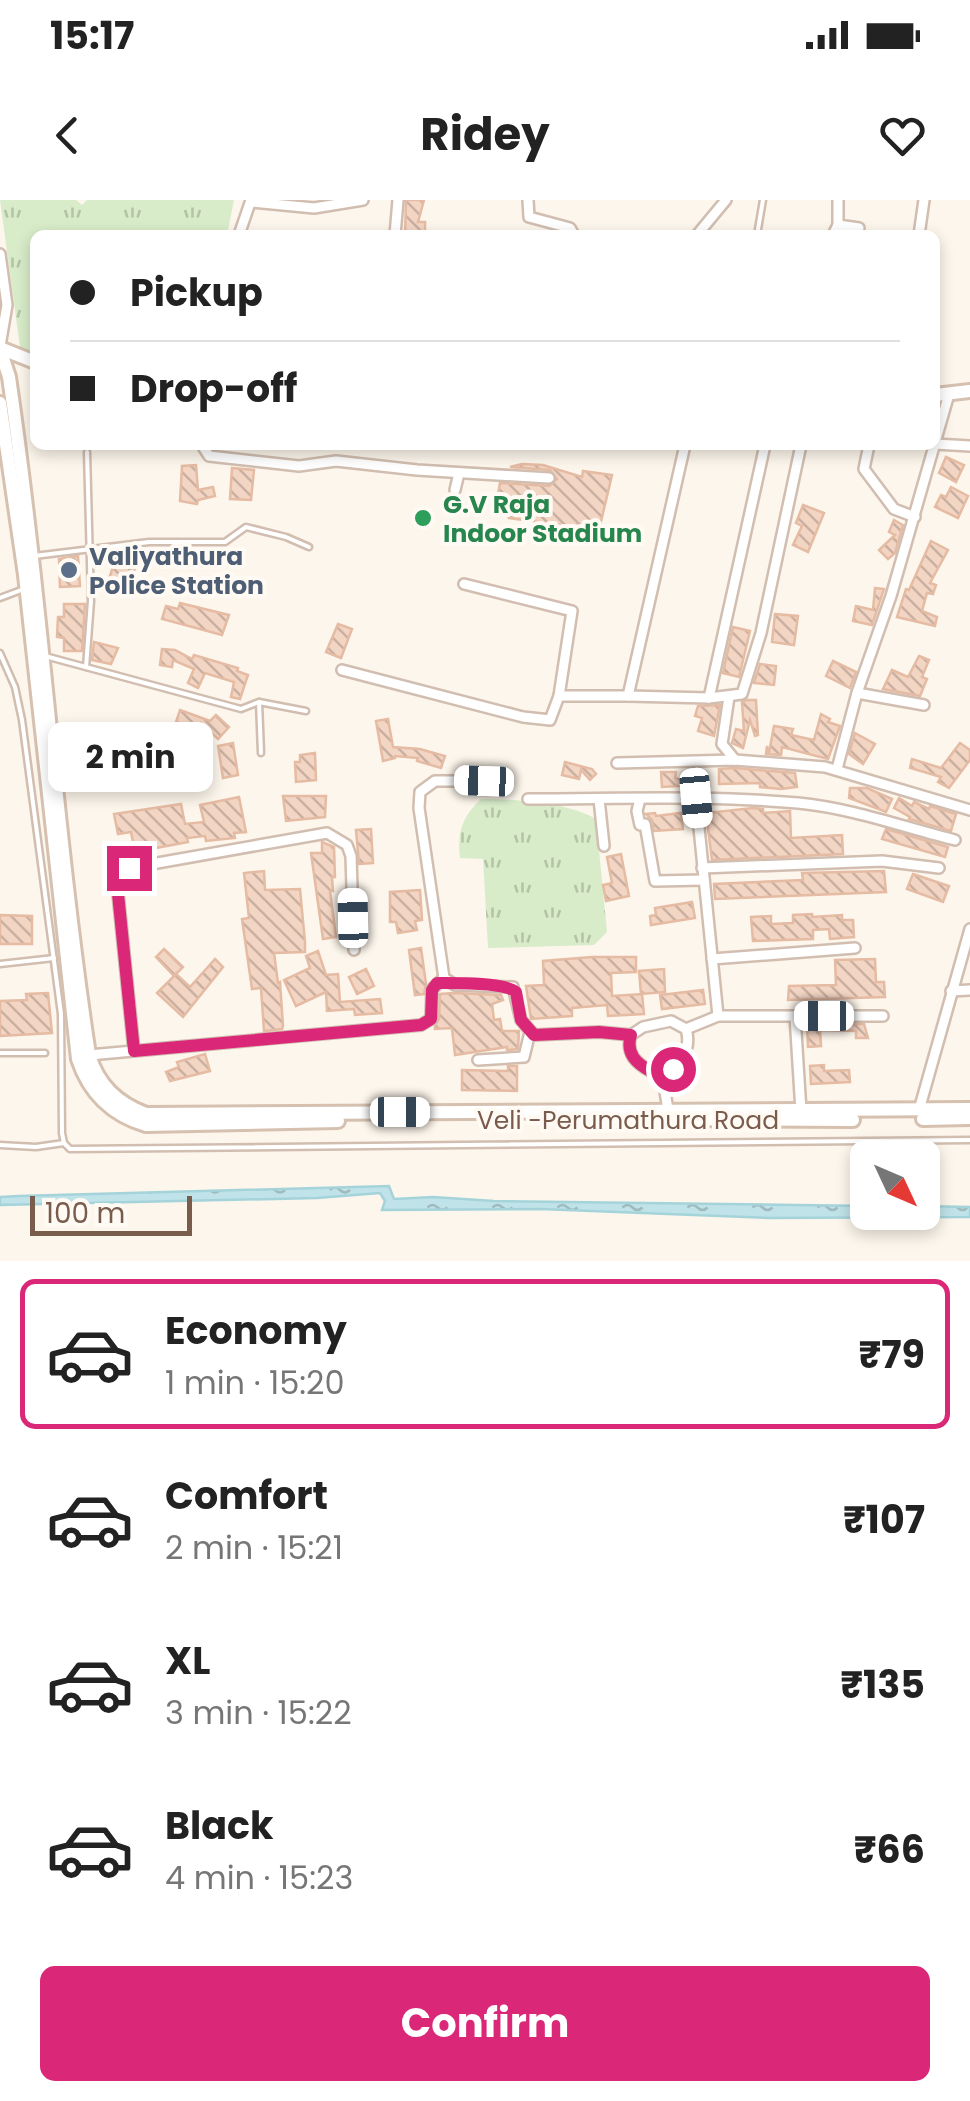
<!DOCTYPE html>
<html lang="en">
<head>
<meta charset="utf-8">
<style>
	:root { --surface:#fff; --page:#f2f2f2; --text:#222; --muted:#767676; --line:#e0e0e0; --accent:#db2777 }
	body { margin:0; font-family:Poppins,sans-serif; background:var(--page); color:var(--text); height:100vh; display:flex; flex-direction:column; font-size:38px; white-space:nowrap }
	* { box-sizing:border-box; margin:0 }
	p { font-size:32px; color:var(--muted) }
	.icon { flex:none; width:55px; height:55px; fill:none; stroke:currentColor; stroke-width:2; stroke-linecap:round; stroke-linejoin:round }
	.map { position:relative; height:1061px; overflow:hidden }
	.side { display:flex; flex-direction:column; background:var(--surface); flex:1 }
	.side>* { flex:none }
	.banner { position:absolute; left:30px; top:30px; width:910px; height:220px; border-radius:15px; box-shadow:0 5px 15px #0003; display:grid; align-content:center; height:220px; padding:0 40px; background:var(--surface) }
	.needle { width:65px; rotate:134deg }
	.buttons { position:absolute; left:850px; top:940px; display:grid; gap:20px }
	.buttons a { display:grid; place-items:center; width:90px; height:90px; border-radius:15px; background:var(--surface); box-shadow:0 5px 15px #0003; font-size:50px }
	.scale { position:absolute; left:30px; bottom:25px; width:162px; box-sizing:border-box; padding-left:10px; border:5px solid #7a5c4d; border-top:0; font-size:28px; line-height:35px; white-space:nowrap; color:#7a5c4d; -webkit-text-stroke:8px #fffaf3; paint-order:stroke }
	.end { position:absolute; width:45px; height:45px; margin:-22px; border:12px solid #db2777; background:#fff; box-shadow:0 0 0 5px #fff }
	.from { border-radius:50% }
	.bubble { position:absolute; height:70px; border-radius:15px; background:var(--surface); box-shadow:0 5px 15px #0003; font-size:32px; font-weight:700; line-height:70px; text-align:center }
	.car { position:absolute; width:30px; height:60px; margin:-30px -15px; border-radius:12px; box-shadow:0 0 8px 2px #0007; background:linear-gradient(#fff 24%,#345 0 40%,#fff 0 76%,#345 0 86%,#fff 0) }
	.banner b { display:flex; align-items:center; gap:35px; height:95px; font-size:38px }
	.banner b+b { border-top:2px solid var(--line) }
	.banner i { width:25px; height:25px; background:var(--text) }
	ul { padding:18px 0 0; list-style:none }
	li { display:flex; align-items:center; gap:30px; height:150px; margin:0 20px 15px; padding:0 20px; border:5px solid transparent; border-radius:15px }
	li div { flex:1 }
	li b { display:block; font-size:38px }
	li em { font-style:normal; font-weight:700 }
	li.selected { border-color:var(--accent) }
	li>.icon { width:90px; height:90px; stroke-width:1.5 }
	.button { display:flex; gap:20px; margin-top:auto; padding:20px 40px }
	.button a { flex:1; height:115px; border-radius:15px; background:var(--accent); color:#fff; font-size:40px; font-weight:700; line-height:115px; text-align:center }
	.status { display:flex; justify-content:space-between; align-items:center; height:70px; padding:0 50px; background:var(--surface); direction:ltr }
	.status svg { height:28px; fill:currentColor }
	header { display:flex; justify-content:space-between; align-items:center; height:130px; padding:0 40px; background:var(--surface); font-size:45px; font-weight:700 }
	.map>svg:first-child { display:block }
</style>
</head>
<body>
<div class="status"><b>15:17</b><svg viewBox="0 0 49 12"><path d="M0 12V9h3v3zM5 12V6h3v6zM10 12V3h3v9zM15 12V0h3v12zM26 1h20v11H26zM47 4h2v5h-2z"/></svg></div>
<header><svg class="icon" aria-label="back" viewBox="0 0 24 24"><path d="M15 5l-7 7 7 7"/></svg>Ridey<svg class="icon" aria-label="heart" viewBox="0 0 24 24"><path d="M12 20l-8-8c-3-5 5-10 8-4 3-6 11-1 8 4z"/></svg></header>
<div class="map">
<svg width="970" height="1061" viewBox="0 0 970 1061">
	<defs>
		<pattern id="park-tufts" width="24" height="20" patternUnits="userSpaceOnUse" patternTransform="scale(2.5)"><rect width="24" height="20" fill="#d8ecc9"/><path d="M3 7l-1-3M5 7V3M7 7l1-3M15 17l-1-3M17 17v-4M19 17l1-3" fill="none" stroke="#b4c2a5"/></pattern>
		<pattern id="water-ripples" width="26" height="14" patternUnits="userSpaceOnUse" patternTransform="scale(2.5)"><rect width="26" height="14" fill="#bfe3e8"/><path d="M2 4q2-2 4 0t4 0M15 11q2-2 4 0t4 0" fill="none" stroke="#a0bbbe"/></pattern>
		<pattern id="building-back-hatch" width="6" height="6" patternUnits="userSpaceOnUse" patternTransform="scale(2.5)"><rect width="6" height="6" fill="#f3d5c3"/><path d="M-1 5l2 2M0 0l6 6M5-1l2 2" fill="none" stroke="#cab0a1"/></pattern>
	</defs>
	<rect width="100%" height="100%" fill="#fdf6ec"/>
	<g fill="url(#park-tufts)">
		<polygon points="0,0 76,0 82,5 87,0 234,0 227,35 35,35 35,159 20,147"/>
		<path d="M481,599C514,599 568,602 596,619L607,732L594,745L488,748L483,659L460,658C457,632 462,617 481,599Z"/>
	</g>
	<polygon fill="url(#water-ripples)" stroke="#a5d3da" stroke-width="2.5" points="389,986 394,999 433,997 494,1001 867,1006 868,1012 922,1012 923,1006 970,1007 970,1017 768,1018 540,1009 382,1010 385,1001 380,993 317,998 0,1005 0,997 19,996"/>
	<g fill="url(#building-back-hatch)" stroke="#e6bba3" stroke-width="2.5">
		<polygon points="406,0 424,0 418,22 425,22 425,35 405,35"/>
		<polygon points="946,257 964,265 956,282 939,273"/>
		<polygon points="522,264 543,265 582,277 583,271 612,275 599,330 509,318 498,294 500,283 549,286 557,279 550,270 510,267"/>
		<polygon points="196,265 198,290 213,287 215,296 198,300 197,304 180,301 182,266"/>
		<polygon points="232,268 254,270 251,300 230,299"/>
		<polygon points="951,287 968,296 958,318 935,307 941,295 946,297"/>
		<polygon points="803,305 824,313 808,352 793,345 802,326 796,323"/>
		<polygon points="894,320 903,325 895,353 888,359 879,350 895,335 889,332"/>
		<polygon points="931,341 948,350 930,383 936,385 933,394 927,393 922,411 937,417 935,426 897,417 906,389 909,390"/>
		<polygon points="117,354 137,360 132,379 123,376 118,387 108,382"/>
		<polygon points="78,356 80,386 60,387 59,359"/>
		<polygon points="875,388 884,389 872,425 853,421 856,406 873,410"/>
		<polygon points="180,403 229,415 222,435 162,419 166,406 178,409"/>
		<polygon points="64,404 85,404 82,451 64,451 64,438 57,437 58,417 64,417"/>
		<polygon points="775,414 798,416 794,445 772,442"/>
		<polygon points="338,424 352,429 341,458 326,452"/>
		<polygon points="733,427 750,431 739,477 723,473"/>
		<polygon points="94,442 118,448 111,464 92,460"/>
		<polygon points="162,449 175,450 192,459 194,455 238,468 237,471 248,475 240,499 231,497 234,482 205,473 198,488 188,483 194,469 173,460 172,467 160,465"/>
		<polygon points="919,456 929,460 922,477 927,479 920,496 883,489 892,470 908,477"/>
		<polygon points="833,461 856,472 850,488 826,476"/>
		<polygon points="760,464 776,466 774,485 754,483"/>
		<polygon points="747,500 756,500 758,535 755,536 750,520 743,548 732,543 736,529 744,531 742,502"/>
		<polygon points="720,505 714,536 698,531 702,518 695,516 698,506"/>
		<polygon points="180,510 210,521 216,515 229,527 218,539 201,523 198,530 176,522"/>
		<polygon points="821,514 830,519 828,522 840,526 828,559 782,547 781,555 766,554 767,546 769,553 774,526 793,529 791,535 814,540"/>
		<polygon points="388,519 393,547 420,549 445,556 441,568 417,561 418,558 395,556 395,558 383,561 376,521"/>
		<polygon points="855,533 875,544 863,564 849,554"/>
		<polygon points="233,543 238,575 223,578 218,546"/>
		<polygon points="960,543 970,550 970,560 949,588 938,582 941,577 910,568 912,559 941,568"/>
		<polygon points="315,553 316,580 296,582 295,562 300,562 300,555"/>
		<polygon points="565,562 592,569 596,574 590,580 581,570 579,579 562,575"/>
		<polygon points="735,568 795,573 797,587 781,589 760,587 760,583 719,584 719,569"/>
		<polygon points="693,570 695,585 662,587 661,572 676,572 675,578 683,580 686,571"/>
		<polygon points="850,588 867,588 892,599 886,612 849,598"/>
		<polygon points="283,596 326,596 325,617 286,621"/>
		<polygon points="239,597 246,632 234,633 235,638 206,641 205,636 187,638 188,642 135,652 131,632 118,634 114,614 181,604 185,624 204,622 200,605"/>
		<polygon points="899,598 912,606 914,602 929,609 930,606 956,614 951,631 909,619 910,617 894,608"/>
		<polygon points="753,608 763,609 763,613 790,611 791,638 842,635 843,654 712,660 706,613"/>
		<polygon points="655,613 656,616 681,613 683,629 654,631 652,620 646,614"/>
		<polygon points="371,629 373,663 359,664 356,630"/>
		<polygon points="886,629 948,647 945,657 882,639"/>
		<polygon points="322,642 334,647 335,677 332,677 333,691 330,691 336,737 323,739 311,653 322,653"/>
		<polygon points="621,654 629,696 606,701 603,685 612,683 607,657"/>
		<polygon points="264,671 265,690 300,689 305,742 305,752 274,753 278,783 280,782 283,826 282,829 264,831 261,788 252,789 242,719 249,718 244,673"/>
		<polygon points="884,671 886,692 715,699 714,684 803,680 802,673"/>
		<polygon points="913,674 949,686 943,702 907,689"/>
		<polygon points="420,690 422,720 415,721 417,730 398,733 396,722 390,722 390,692"/>
		<polygon points="692,702 695,718 651,725 650,716 656,715 655,708"/>
		<polygon points="812,714 812,717 842,715 842,720 853,720 854,737 830,739 829,729 813,730 813,739 753,741 751,717 771,716 771,724 793,723 793,715"/>
		<polygon points="0,715 32,716 32,744 0,744"/>
		<polygon points="421,748 426,784 424,794 415,795 409,750"/>
		<polygon points="164,749 183,767 174,776 156,757"/>
		<polygon points="318,751 326,775 338,774 340,802 380,799 382,813 355,815 354,809 327,811 326,792 296,806 284,780 310,768 306,756"/>
		<polygon points="592,757 636,757 636,772 611,773 612,796 642,794 644,814 608,816 607,805 572,808 572,816 531,819 526,786 544,785 543,761"/>
		<polygon points="215,759 223,767 183,817 157,793 176,774 190,787"/>
		<polygon points="875,759 876,782 884,782 885,797 788,800 789,786 836,785 835,760"/>
		<polygon points="366,769 374,786 357,794 349,777"/>
		<polygon points="664,769 665,792 641,794 639,771"/>
		<polygon points="703,790 705,804 662,809 660,795"/>
		<polygon points="48,793 52,833 0,836 0,801 27,800 26,794"/>
		<polygon points="454,793 501,795 503,800 492,804 494,820 500,819 502,831 519,831 518,849 507,850 507,847 455,855 452,828 435,829 435,826 439,819 440,794"/>
		<polygon points="807,824 864,824 868,838 856,838 856,831 820,830 821,846 808,847"/>
		<polygon points="205,854 210,871 170,881 166,872 179,867 177,862"/>
		<polygon points="824,865 824,871 849,870 850,882 811,884 810,866"/>
		<polygon points="508,866 517,866 517,891 462,890 462,870 508,871"/>
	</g>
	<g fill="none" stroke-linecap="round" stroke-linejoin="round">
		<defs>
			<g id="lane">
				<polyline points="757,35 763,0"/>
				<polyline points="34,356 149,342 225,342 246,327 286,337 309,347"/>
				<polyline points="0,398 24,389"/>
				<polyline points="0,453 15,487 22,520 61,814 62,933 64,943 70,949 970,940"/>
				<polyline points="45,456 241,509 259,502 306,511"/>
				<polyline points="86,467 91,401 87,252"/>
				<polyline points="259,502 261,553"/>
				<polyline points="0,764 54,758"/>
				<polyline points="0,853 45,853"/>
				<polyline points="0,945 36,947 64,943"/>
			</g>
			<g id="street">
				<polyline points="528,0 529,17 570,28 574,35"/>
				<polyline points="251,2 314,8 363,0"/>
				<polyline points="838,25 859,28"/>
				<polyline points="239,35 251,0"/>
				<polyline points="395,35 398,0"/>
				<polyline points="697,35 726,0"/>
				<polyline points="833,35 838,25 838,0"/>
				<polyline points="919,35 924,0"/>
				<polyline points="0,54 7,105 0,146"/>
				<polyline points="935,244 970,246"/>
				<polyline points="202,245 209,256 299,266 336,261 417,270 549,278"/>
				<polyline points="869,245 864,269 894,309 915,317"/>
				<polyline points="455,290 459,273"/>
				<polyline points="464,384 572,411 559,496"/>
				<polyline points="342,470 523,517 550,520 559,496 628,496 685,245"/>
				<polyline points="857,493 924,505"/>
				<polyline points="628,496 709,498 742,494 761,433 801,245"/>
				<polyline points="729,497 722,544 735,560"/>
				<polyline points="709,498 765,245"/>
				<polyline points="617,563 735,560 825,567 970,610"/>
				<polyline points="837,569 857,493 891,396 949,194"/>
				<polyline points="484,581 435,581 420,592 419,608 444,778 455,785 513,787 521,820 534,835 599,832 631,835"/>
				<polyline points="696,598 718,816"/>
				<path d="M528,599C618,599 709,595 798,603C851,608 903,627 955,640"/>
				<polyline points="599,599 604,646"/>
				<polyline points="640,599 637,611 640,625 645,624 655,681 704,680"/>
				<polyline points="702,668 882,661 939,668"/>
				<polyline points="712,759 855,748"/>
				<polyline points="951,791 970,790"/>
				<polyline points="795,816 801,911"/>
				<path d="M671,821L686,829C691,845 685,857 673,869L652,872C637,864 625,854 631,835L643,827Z"/>
				<polyline points="686,829 718,816 883,816"/>
				<polyline points="134,851 117,684 121,675 129,668 327,633 347,645 351,656 354,750"/>
				<polyline points="89,855 421,825 431,819 432,789 444,778"/>
				<polyline points="478,860 524,857 530,832"/>
				<polyline points="662,873 668,910"/>
				<polyline points="919,910 970,729"/>
			</g>
			<g id="secondary">
				<polyline points="0,148 35,162"/>
				<path d="M0,149L9,177C42,402 55,630 89,855C98,885 117,903 146,914L970,909"/>
				<polyline points="935,195 970,191"/>
				<path d="M0,203L25,375L78,859C89,892 112,915 146,925L338,921"/>
				<polyline points="663,919 853,920"/>
				<polyline points="923,919 970,918"/>
			</g>
		</defs>
		<use href="#lane" stroke="#d1beb0" stroke-width="9"/>
		<use href="#street" stroke="#d1beb0" stroke-width="14"/>
		<use href="#secondary" stroke="#d6c0b0" stroke-width="18"/>
		<use href="#lane" stroke="#fff" stroke-width="4"/>
		<use href="#street" stroke="#fff" stroke-width="9"/>
		<use href="#secondary" stroke="#fff" stroke-width="12"/>
	</g>
	<g fill="none" stroke-linecap="round" stroke-linejoin="round">
		<path stroke="#db2777" stroke-width="12" d="M129,668L121,674L117,684L134,851L421,825L431,819L432,790L437,783C454,783 504,782 516,792L521,820L534,835L599,832L631,835C625,854 637,864 652,872L673,869"/>
	</g>
	<circle fill="#2e9e5b" stroke="#fffaf3" stroke-width="4" cx="423" cy="318" r="10"/>
	<circle fill="#5c6f8a" stroke="#fffaf3" stroke-width="4" cx="69" cy="370" r="10"/>
	<g text-anchor="middle" dominant-baseline="central" stroke-width="8" stroke-linejoin="round" paint-order="stroke">
		<g font-size="25" font-weight="bold" fill="#27864d" stroke="#fffaf3" text-anchor="start">
			<text x="443" y="304">G.V Raja<tspan x="443" dy="29">Indoor Stadium</tspan></text>
		</g>
		<g font-size="25" font-weight="bold" fill="#4e5e75" stroke="#fffaf3" text-anchor="start">
			<text x="89" y="356">Valiyathura<tspan x="89" dy="29">Police Station</tspan></text>
		</g>
		<g font-size="25" fill="#7a5c4d" stroke="#fffaf3">
			<text x="628" y="920">Veli -Perumathura Road</text>
		</g>
	</g>
</svg>
<div class="buttons">
<a><svg class="needle" viewBox="-14 -14 28 28"><path d="M0-13l5 13h-10z" fill="#e53935"/><path d="M0 13l5-13h-10z" fill="#767676"/></svg></a>
</div>
<div class="scale">100 m</div>
<i class="end from" style="left:673px;top:869px"></i>
<i class="end" style="left:129px;top:668px"></i>
<div class="bubble" style="left:48px;top:522px;width:165px">2 min</div>
<i class="car" style="left:484px;top:581px;rotate:272deg"></i>
<i class="car" style="left:696px;top:598px;rotate:175deg"></i>
<i class="car" style="left:353px;top:718px;rotate:359deg"></i>
<i class="car" style="left:824px;top:816px;rotate:270deg"></i>
<i class="car" style="left:400px;top:912px;rotate:90deg"></i>
<div class="banner">
<b><i class="from"></i>Pickup</b>
<b><i></i>Drop-off</b>
</div>
</div>
<section class="side">
<ul>
<li class="selected"><svg class="icon" aria-label="car" viewBox="0 0 24 24"><path d="M5 17H2v-5l4-1 3-4h7l3 4 3 1v5h-3M9 17h6M6 11h13"/><circle cx="7" cy="17" r="2"/><circle cx="17" cy="17" r="2"/></svg><div><b>Economy</b><p>1 min · 15:20</p></div><em>₹79</em></li>
<li><svg class="icon" aria-label="car" viewBox="0 0 24 24"><path d="M5 17H2v-5l4-1 3-4h7l3 4 3 1v5h-3M9 17h6M6 11h13"/><circle cx="7" cy="17" r="2"/><circle cx="17" cy="17" r="2"/></svg><div><b>Comfort</b><p>2 min · 15:21</p></div><em>₹107</em></li>
<li><svg class="icon" aria-label="car" viewBox="0 0 24 24"><path d="M5 17H2v-5l4-1 3-4h7l3 4 3 1v5h-3M9 17h6M6 11h13"/><circle cx="7" cy="17" r="2"/><circle cx="17" cy="17" r="2"/></svg><div><b>XL</b><p>3 min · 15:22</p></div><em>₹135</em></li>
<li><svg class="icon" aria-label="car" viewBox="0 0 24 24"><path d="M5 17H2v-5l4-1 3-4h7l3 4 3 1v5h-3M9 17h6M6 11h13"/><circle cx="7" cy="17" r="2"/><circle cx="17" cy="17" r="2"/></svg><div><b>Black</b><p>4 min · 15:23</p></div><em>₹66</em></li>
</ul>
<div class="button"><a>Confirm</a></div>
</section>
</body>
</html>
